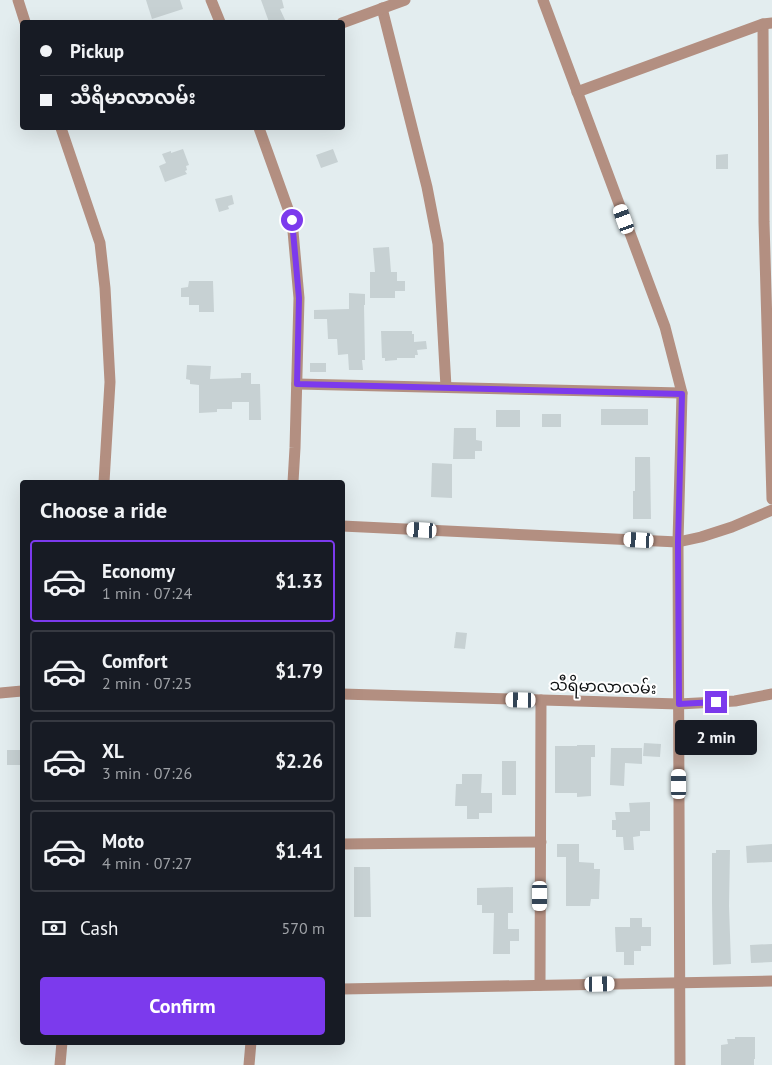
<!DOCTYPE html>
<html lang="en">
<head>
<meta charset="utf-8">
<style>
	:root { --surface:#171b24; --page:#20242c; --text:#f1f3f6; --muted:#9ea1a6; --line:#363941; --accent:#7c3aed }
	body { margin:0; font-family:"PT Sans","Noto Sans Myanmar",sans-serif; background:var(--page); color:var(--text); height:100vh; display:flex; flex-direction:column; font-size:19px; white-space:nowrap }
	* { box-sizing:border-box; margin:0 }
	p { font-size:16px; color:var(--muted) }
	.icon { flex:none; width:28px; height:28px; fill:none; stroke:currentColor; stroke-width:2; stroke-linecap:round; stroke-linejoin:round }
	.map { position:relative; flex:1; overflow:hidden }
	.drawer { position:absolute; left:20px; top:480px; width:325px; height:565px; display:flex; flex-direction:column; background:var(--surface); border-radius:5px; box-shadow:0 5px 20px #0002 }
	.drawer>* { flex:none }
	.guide { position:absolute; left:20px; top:20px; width:325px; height:110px; border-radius:5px; box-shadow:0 5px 20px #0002; display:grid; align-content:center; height:110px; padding:0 20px; background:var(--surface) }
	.end { position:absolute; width:22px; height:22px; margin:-11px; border:6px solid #7c3aed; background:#fff; box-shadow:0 0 0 2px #fff }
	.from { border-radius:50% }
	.bubble { position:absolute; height:35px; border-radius:5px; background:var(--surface); box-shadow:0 5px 20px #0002; font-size:16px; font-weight:700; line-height:35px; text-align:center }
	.car { position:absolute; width:15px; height:30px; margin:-15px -8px; border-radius:6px; box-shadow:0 0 4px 1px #0007; background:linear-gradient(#fff 24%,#345 0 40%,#fff 0 76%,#345 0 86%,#fff 0) }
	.guide b { display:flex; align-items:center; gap:18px; height:48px; font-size:19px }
	.guide b+b { border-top:1px solid var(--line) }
	.guide i { width:12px; height:12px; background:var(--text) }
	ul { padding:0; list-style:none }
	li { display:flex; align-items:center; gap:15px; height:82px; margin:0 10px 8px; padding:0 10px; border:2px solid var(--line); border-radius:5px }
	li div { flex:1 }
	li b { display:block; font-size:19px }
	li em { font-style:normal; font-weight:700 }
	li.on { border-color:var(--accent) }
	li>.icon { width:45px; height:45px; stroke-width:1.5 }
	h2 { padding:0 20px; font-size:22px; line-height:60px }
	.pay { display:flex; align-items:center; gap:12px; height:55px; padding:0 20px; font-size:19px }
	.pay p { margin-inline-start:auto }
	.cta { display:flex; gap:10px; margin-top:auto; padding:10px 20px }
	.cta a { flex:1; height:58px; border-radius:5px; background:var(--accent); color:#fff; font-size:20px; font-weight:700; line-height:58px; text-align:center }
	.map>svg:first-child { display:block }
</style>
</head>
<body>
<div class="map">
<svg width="772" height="1065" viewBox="0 0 772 1065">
	<rect width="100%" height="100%" fill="#e3edef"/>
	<g fill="#c7d1d3">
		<polygon points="146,0 180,0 183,9 152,19"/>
		<polygon points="261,0 282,0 284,8 280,9 286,22 269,22"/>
		<polygon points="183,149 189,165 186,166 187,170 185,171 187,174 165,182 159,166 166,163 162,154 171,151 171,153"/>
		<polygon points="333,149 338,162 321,168 316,155"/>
		<polygon points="728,154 728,169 716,169 716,155"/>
		<polygon points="232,195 234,204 228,206 229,209 219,212 215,199"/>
		<polygon points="389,247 391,272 397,272 397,281 405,281 405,291 395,291 395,298 370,298 370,272 375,272 373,248"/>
		<polygon points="189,281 213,281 214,312 199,312 199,305 189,305 189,297 181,297 181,288 188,287"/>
		<polygon points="349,293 365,294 365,305 364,305 365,360 362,360 363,370 349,370 348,354 338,355 337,339 328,339 327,319 314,319 314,310 349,309"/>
		<polygon points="381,331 412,331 412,334 414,334 414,342 426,341 427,349 417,350 418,355 415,355 415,358 397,358 397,360 385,361 385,358 382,358"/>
		<rect x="310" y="363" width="16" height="9"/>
		<polygon points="187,365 211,366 210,379 241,378 241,373 251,373 251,384 260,384 261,420 249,420 249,402 232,402 232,409 217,409 217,412 199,413 199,385 190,384 190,380 186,379"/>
		<rect x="601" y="409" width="47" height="16"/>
		<rect x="496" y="410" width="24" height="17"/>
		<rect x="542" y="414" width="19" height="13"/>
		<polygon points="454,428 476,428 476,440 482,441 482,451 475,451 475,459 453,459"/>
		<polygon points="635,457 650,457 651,519 633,519 633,491 635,491"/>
		<polygon points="432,463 452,464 452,498 431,497"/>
		<polygon points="456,632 467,633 465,649 454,648"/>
		<polygon points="644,743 661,744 660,757 643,756"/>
		<polygon points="577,745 595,745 595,757 591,757 591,796 577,797 577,793 555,793 555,746 577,746"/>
		<polygon points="611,748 642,748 642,764 625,763 624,786 610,785"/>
		<rect x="7" y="750" width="15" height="15"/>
		<rect x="502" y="761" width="14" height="34"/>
		<polygon points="462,774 482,774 481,793 492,793 492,813 479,813 479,819 467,819 467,806 455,806 456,784 462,784"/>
		<polygon points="650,802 650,831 640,831 640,836 633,837 634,850 624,850 623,837 616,837 616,830 612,830 612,820 616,820 615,812 630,812 629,803"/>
		<polygon points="557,844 579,844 579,862 594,863 594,869 600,869 599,899 591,899 590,906 566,906 566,857 557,857"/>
		<polygon points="772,844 772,862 747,863 746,846"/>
		<polygon points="716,850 730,850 729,906 731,964 713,965 712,903 712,853 716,853"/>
		<polygon points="354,867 370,867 371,917 354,917"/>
		<polygon points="513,887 513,913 508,913 508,929 519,929 519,941 510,941 510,954 493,954 494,913 482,913 482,905 477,905 477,888"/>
		<polygon points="630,918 642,918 642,927 651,927 651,946 641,946 641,951 634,951 634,965 624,965 624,952 616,952 615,927 630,927"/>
		<polygon points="772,944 772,962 751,963 750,945"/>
		<polygon points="735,1037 755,1037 755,1059 754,1059 754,1065 721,1065 721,1045 728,1044 727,1039 735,1039"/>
	</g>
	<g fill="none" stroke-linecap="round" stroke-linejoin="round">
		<g stroke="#b38f81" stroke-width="11">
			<polyline points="18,0 25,22"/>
			<polyline points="211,0 220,22"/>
			<polyline points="543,0 665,327 682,393 678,542 680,1065"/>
			<polyline points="382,8 427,187 438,244 446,387"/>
			<polyline points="342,23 405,0"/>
			<polyline points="763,24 764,222 772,499"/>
			<polyline points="577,92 763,24 772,23"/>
			<polyline points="61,128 100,243 105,288 110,382 104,482"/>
			<polyline points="259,128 292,220 299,298 295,448 293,482"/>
			<polyline points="297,384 682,393"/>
			<polyline points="342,526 678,542 701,537 732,527 772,510"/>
			<polyline points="0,693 22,691"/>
			<polyline points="342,694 679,704 735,701 772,694"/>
			<polyline points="342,844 541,842"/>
			<polyline points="540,985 541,700"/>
			<polyline points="342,989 772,981"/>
			<polyline points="60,1065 62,1042"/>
			<polyline points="249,1065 251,1042"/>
		</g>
	</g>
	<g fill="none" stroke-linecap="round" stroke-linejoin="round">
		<polyline stroke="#7c3aed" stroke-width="6" points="292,220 299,298 297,384 682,394 678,542 679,704 716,702"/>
	</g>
	<g text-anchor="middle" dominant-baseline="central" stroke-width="4" stroke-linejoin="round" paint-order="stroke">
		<g font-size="16" fill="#0d1011" stroke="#fff">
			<text transform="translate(603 686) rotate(2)">သီရိမာလာလမ်း</text>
		</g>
	</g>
</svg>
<i class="end from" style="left:292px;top:220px"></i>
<i class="end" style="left:716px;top:702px"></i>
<div class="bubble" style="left:675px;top:720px;width:82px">2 min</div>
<i class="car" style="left:624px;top:219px;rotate:340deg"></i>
<i class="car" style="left:422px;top:530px;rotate:273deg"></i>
<i class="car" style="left:639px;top:540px;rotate:273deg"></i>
<i class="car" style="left:521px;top:700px;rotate:271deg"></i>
<i class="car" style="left:679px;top:784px;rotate:0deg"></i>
<i class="car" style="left:540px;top:896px;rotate:180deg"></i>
<i class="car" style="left:600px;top:984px;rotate:89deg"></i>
<div class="guide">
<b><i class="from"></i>Pickup</b>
<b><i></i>သီရိမာလာလမ်း</b>
</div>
<section class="drawer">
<h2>Choose a ride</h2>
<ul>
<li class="on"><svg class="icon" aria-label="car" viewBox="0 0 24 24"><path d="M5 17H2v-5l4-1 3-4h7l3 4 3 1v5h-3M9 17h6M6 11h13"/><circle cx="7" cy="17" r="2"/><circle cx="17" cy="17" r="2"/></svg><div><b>Economy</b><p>1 min · 07:24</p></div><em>$1.33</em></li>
<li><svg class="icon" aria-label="car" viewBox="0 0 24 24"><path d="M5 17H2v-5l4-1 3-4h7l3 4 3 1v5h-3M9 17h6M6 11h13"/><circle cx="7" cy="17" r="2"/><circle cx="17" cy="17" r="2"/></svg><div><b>Comfort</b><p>2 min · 07:25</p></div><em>$1.79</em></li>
<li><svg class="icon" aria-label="car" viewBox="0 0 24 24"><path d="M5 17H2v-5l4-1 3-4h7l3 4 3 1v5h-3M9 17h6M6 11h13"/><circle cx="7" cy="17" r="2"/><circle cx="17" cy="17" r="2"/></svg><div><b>XL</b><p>3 min · 07:26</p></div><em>$2.26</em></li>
<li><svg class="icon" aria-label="car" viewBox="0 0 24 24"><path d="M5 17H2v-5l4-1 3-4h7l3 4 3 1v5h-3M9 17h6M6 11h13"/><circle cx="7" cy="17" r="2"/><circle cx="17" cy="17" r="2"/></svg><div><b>Moto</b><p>4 min · 07:27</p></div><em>$1.41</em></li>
</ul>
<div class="pay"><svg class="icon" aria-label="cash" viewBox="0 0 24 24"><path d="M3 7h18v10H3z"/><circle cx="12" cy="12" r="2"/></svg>Cash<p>570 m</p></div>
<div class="cta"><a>Confirm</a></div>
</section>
</div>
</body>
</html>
